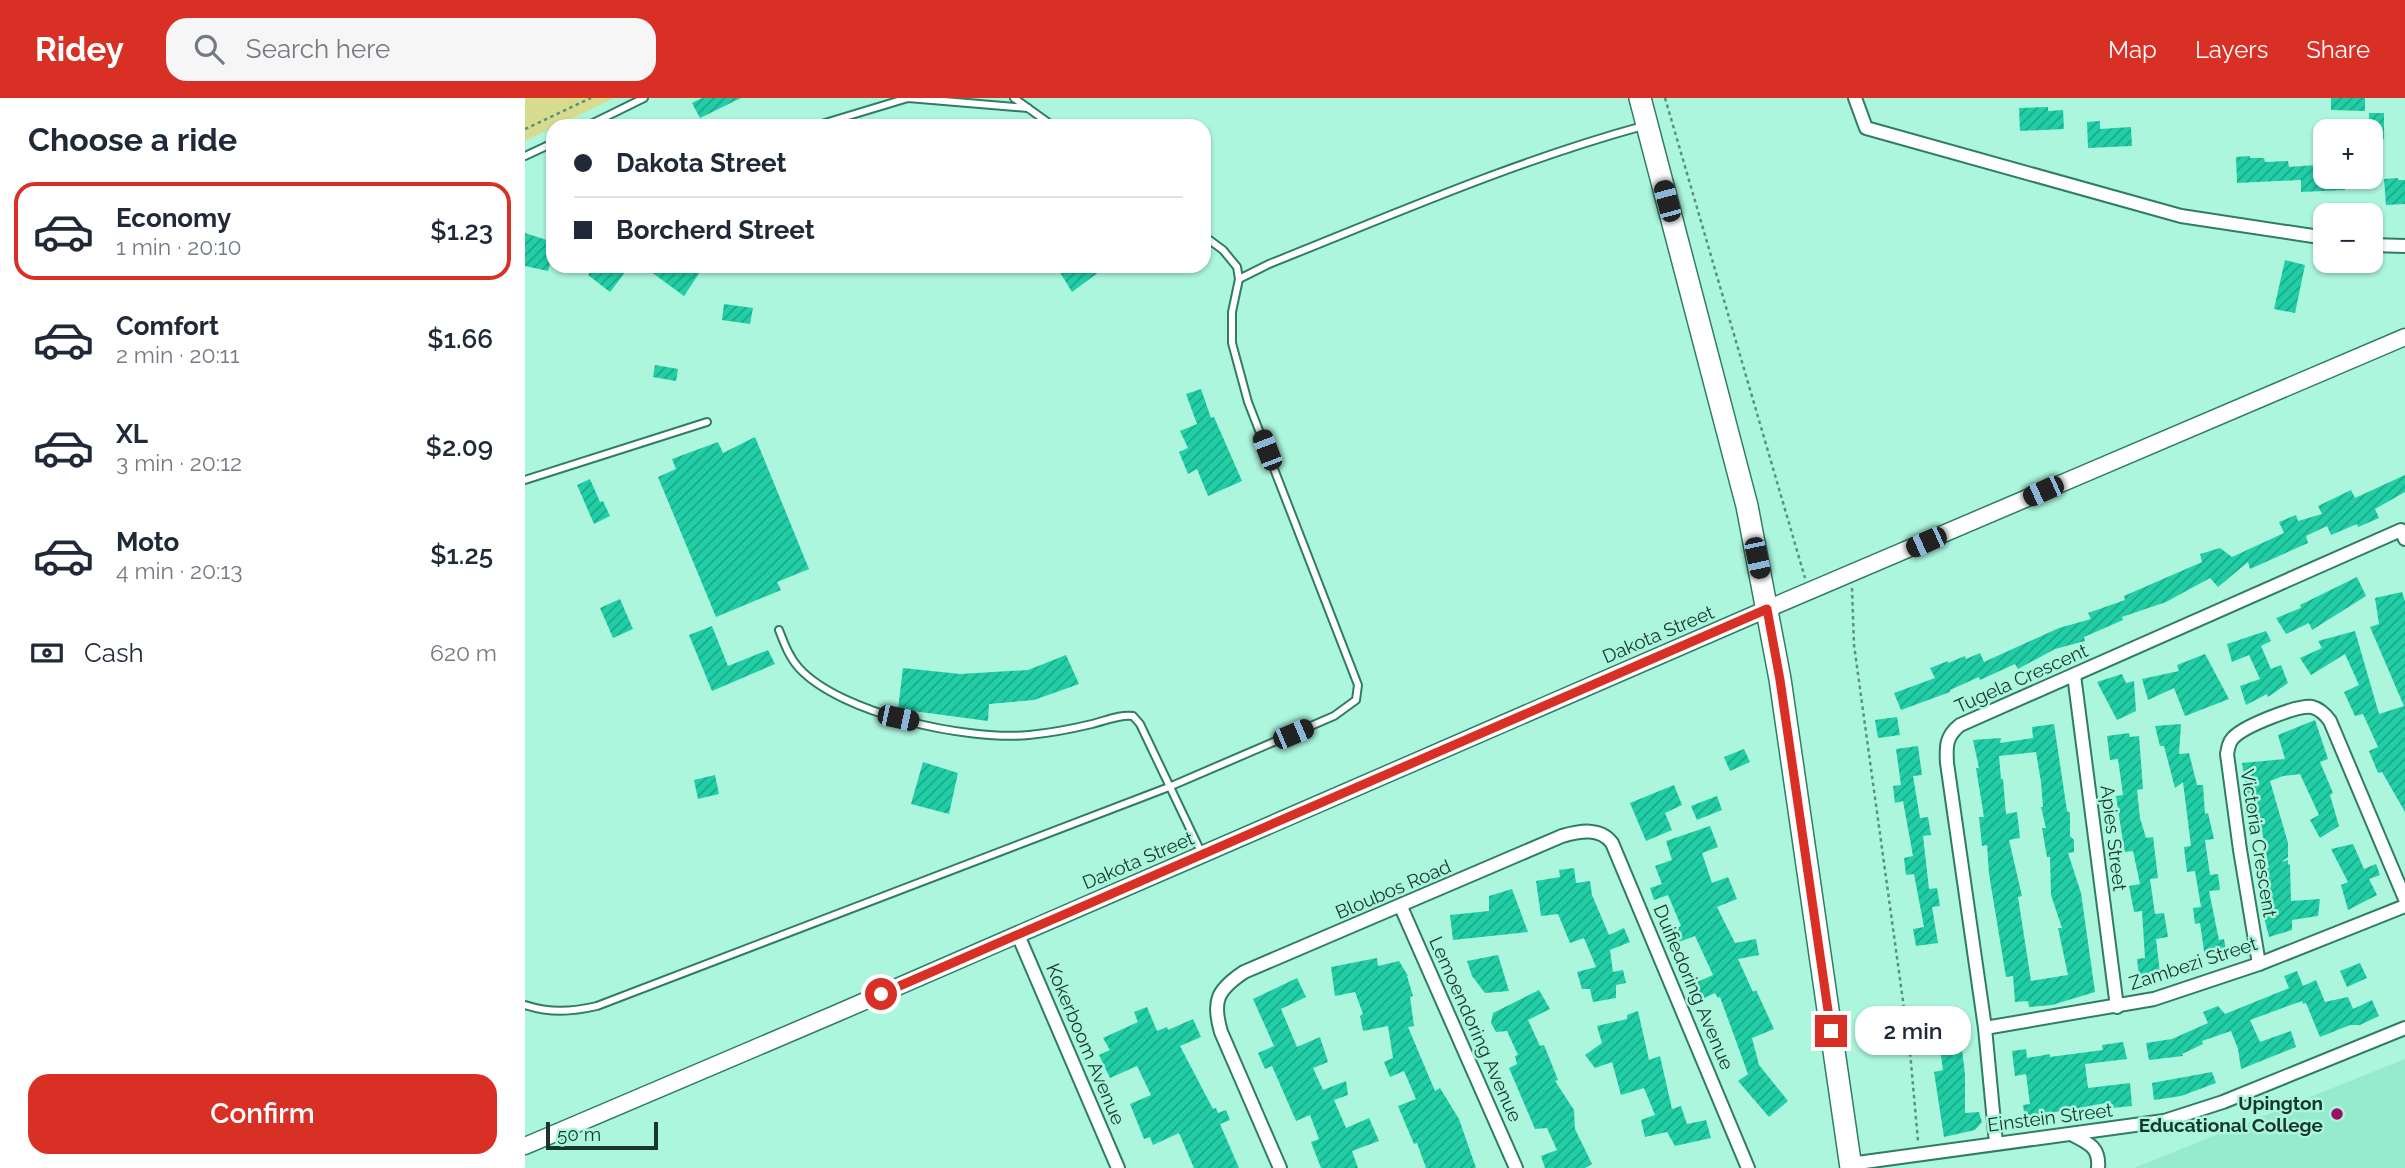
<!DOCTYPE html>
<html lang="en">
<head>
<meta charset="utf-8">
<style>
	:root { --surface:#fff; --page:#f6f6f7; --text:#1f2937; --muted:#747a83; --line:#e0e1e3; --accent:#d93025 }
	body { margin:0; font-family:Raleway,sans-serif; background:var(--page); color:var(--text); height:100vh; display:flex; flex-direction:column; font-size:26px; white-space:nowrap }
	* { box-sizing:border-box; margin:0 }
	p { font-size:23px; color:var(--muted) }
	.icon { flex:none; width:38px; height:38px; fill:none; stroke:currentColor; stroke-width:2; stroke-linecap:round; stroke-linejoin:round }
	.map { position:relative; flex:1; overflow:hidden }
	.panel { display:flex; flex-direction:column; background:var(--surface); width:525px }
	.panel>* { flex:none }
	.banner { position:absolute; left:21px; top:21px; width:665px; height:154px; border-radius:21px; box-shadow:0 2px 5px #0004; display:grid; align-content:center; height:154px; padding:0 28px; background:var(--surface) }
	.fabs { position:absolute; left:1788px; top:21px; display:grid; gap:14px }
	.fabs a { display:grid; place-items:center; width:70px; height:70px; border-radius:14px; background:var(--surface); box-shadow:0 2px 5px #0004; font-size:35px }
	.scale { position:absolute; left:21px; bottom:18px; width:112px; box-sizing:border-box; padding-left:7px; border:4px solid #17362c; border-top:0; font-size:19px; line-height:24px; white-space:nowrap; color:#17362c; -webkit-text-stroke:5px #abf6dd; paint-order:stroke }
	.end { position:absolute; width:32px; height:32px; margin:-16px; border:9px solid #d93025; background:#fff; box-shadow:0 0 0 4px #fff }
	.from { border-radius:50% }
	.bubble { position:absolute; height:49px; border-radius:21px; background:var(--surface); box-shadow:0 2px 5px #0004; font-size:23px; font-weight:600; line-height:49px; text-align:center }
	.car { position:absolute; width:21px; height:42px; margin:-21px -10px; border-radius:9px; box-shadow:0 0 5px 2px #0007; background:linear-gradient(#222 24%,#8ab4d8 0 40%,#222 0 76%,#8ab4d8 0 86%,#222 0) }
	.banner b { display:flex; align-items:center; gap:24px; height:66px; font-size:26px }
	.banner b+b { border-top:2px solid var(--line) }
	.banner i { width:18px; height:18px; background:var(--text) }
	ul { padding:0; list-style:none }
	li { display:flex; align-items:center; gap:21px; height:98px; margin:0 14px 10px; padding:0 14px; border:4px solid transparent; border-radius:21px }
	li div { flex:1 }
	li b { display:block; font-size:26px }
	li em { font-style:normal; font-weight:600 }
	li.selected { border-color:var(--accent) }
	li>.icon { width:63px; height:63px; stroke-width:1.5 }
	h2 { padding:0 28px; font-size:32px; line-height:84px }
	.pay { display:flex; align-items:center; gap:18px; height:77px; padding:0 28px; font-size:26px }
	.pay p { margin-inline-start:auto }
	.button { display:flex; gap:14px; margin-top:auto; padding:14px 28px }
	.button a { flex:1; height:80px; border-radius:21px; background:var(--accent); color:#fff; font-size:28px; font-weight:600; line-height:80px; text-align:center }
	header { display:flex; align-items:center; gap:42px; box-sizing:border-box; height:98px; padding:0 35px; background:var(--accent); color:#fff }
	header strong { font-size:33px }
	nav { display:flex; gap:38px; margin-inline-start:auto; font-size:24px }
	.search { width:490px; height:63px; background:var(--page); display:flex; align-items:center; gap:18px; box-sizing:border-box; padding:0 24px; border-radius:21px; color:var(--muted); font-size:26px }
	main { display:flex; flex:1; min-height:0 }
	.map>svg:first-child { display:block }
</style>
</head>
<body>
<header>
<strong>Ridey</strong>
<div class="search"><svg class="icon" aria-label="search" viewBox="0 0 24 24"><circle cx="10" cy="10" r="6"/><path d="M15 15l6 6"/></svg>Search here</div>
<nav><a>Map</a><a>Layers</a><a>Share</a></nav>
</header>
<main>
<section class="panel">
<h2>Choose a ride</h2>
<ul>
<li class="selected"><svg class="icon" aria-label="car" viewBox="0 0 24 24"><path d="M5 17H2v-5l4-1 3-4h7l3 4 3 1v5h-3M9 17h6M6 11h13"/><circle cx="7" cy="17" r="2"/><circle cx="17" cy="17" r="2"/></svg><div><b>Economy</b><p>1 min · 20:10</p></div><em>$1.23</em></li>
<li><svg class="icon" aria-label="car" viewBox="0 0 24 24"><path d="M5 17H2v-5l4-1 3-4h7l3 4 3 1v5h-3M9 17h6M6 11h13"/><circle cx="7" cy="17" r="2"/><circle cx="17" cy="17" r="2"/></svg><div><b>Comfort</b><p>2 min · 20:11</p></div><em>$1.66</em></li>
<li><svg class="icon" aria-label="car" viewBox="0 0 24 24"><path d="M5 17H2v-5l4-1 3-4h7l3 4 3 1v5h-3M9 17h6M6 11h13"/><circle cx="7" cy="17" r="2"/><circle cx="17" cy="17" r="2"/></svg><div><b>XL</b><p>3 min · 20:12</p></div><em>$2.09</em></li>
<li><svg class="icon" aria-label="car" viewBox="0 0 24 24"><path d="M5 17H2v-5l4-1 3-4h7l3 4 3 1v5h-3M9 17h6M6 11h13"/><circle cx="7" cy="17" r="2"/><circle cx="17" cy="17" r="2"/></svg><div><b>Moto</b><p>4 min · 20:13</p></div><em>$1.25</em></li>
</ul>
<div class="pay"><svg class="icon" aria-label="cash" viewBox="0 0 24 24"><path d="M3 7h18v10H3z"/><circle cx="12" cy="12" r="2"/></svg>Cash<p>620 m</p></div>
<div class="button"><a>Confirm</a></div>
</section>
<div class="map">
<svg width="1880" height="1070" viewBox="0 0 1880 1070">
	<defs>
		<pattern id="building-hatch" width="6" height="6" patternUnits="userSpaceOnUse" patternTransform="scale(1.75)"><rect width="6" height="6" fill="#21cea6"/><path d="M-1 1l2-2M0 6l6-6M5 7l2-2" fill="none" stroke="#1ca887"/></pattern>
	</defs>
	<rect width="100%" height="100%" fill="#abf6dd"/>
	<polygon fill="#96eace" points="1880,961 1880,1070 1609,1070"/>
	<polygon fill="#d6db8e" points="0,0 89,0 0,43"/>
	<g fill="url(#building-hatch)" fill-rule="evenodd">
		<polygon points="177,0 216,0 175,20 167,5"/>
		<polygon points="1806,0 1840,0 1840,13 1806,12"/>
		<polygon points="1523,9 1523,13 1538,12 1539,31 1495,33 1494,10"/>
		<polygon points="1844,15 1859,15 1859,41 1846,41 1846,33 1844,33"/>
		<polygon points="1575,23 1575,31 1606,29 1607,48 1563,50 1562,24"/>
		<polygon points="1725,58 1725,60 1739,60 1740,64 1763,63 1764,69 1790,67 1790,71 1801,70 1801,79 1819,79 1820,92 1776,94 1776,82 1712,85 1711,59"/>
		<polygon points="1873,80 1873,82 1880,82 1880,106 1861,107 1859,81"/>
		<polygon points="0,135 28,144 28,157 23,173 0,168"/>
		<polygon points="1760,162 1780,167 1770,215 1749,211"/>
		<polygon points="70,168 105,168 85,194 63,177"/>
		<polygon points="118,168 179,168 159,198"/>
		<polygon points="531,168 582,168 547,194"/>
		<polygon points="199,206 228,210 225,226 197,222"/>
		<polygon points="130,267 153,271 151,283 128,279"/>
		<polygon points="676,291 686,320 689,319 717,383 683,398 672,371 663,376 654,354 663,350 655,333 672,326 661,296"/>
		<polygon points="230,339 284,471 252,484 256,492 191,519 133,379 151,371 147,361 193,344 198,355"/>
		<polygon points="1880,377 1880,394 1850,411 1854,420 1838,427 1833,429 1832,426 1806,437 1802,428 1781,438 1783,445 1725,471 1723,464 1693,489 1685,480 1641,504 1597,519 1598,522 1559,539 1560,543 1530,551 1493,571 1490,566 1455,582 1454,579 1425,592 1425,594 1376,612 1369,595 1410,580 1405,570 1423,563 1423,565 1440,558 1441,561 1455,555 1459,564 1534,530 1566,521 1563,515 1600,502 1599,498 1677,464 1675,456 1695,450 1707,459 1759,435 1754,424 1771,417 1773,423 1797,416 1793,408 1826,392 1830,400"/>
		<polygon points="65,381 75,404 78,403 85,418 69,426 52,387"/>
		<polygon points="1832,479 1841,498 1787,532 1784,525 1761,536 1751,520 1776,510 1775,507"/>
		<polygon points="1877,494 1880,503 1880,714 1857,674 1853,675 1844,653 1853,649 1838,616 1830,618 1819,594 1834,587 1820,556 1786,577 1775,560 1797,550 1793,543 1830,533 1854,616 1879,608 1845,529 1854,526 1850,500"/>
		<polygon points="95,501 108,531 88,540 75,510"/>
		<polygon points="187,528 203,568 243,552 250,566 187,593 164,537"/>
		<polygon points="1741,533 1746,543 1736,548 1746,571 1756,567 1763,585 1743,599 1742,596 1721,607 1715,588 1735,581 1724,557 1707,564 1702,546"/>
		<polygon points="1680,556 1704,601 1660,618 1649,590 1623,602 1617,581 1654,573 1652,567"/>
		<polygon points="541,557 554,586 509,602 464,606 463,623 373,611 378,570 435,576 503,572"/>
		<polygon points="1597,576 1601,585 1609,583 1611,613 1592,622 1572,584"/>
		<polygon points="1372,619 1375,637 1353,640 1350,622"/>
		<polygon points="1790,622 1803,661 1795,664 1808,695 1805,697 1814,728 1795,740 1785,722 1794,717 1775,676 1758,678 1745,683 1763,745 1763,759 1756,764 1763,762 1763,767 1765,766 1766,803 1795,801 1793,818 1767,822 1767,832 1744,839 1734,799 1742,798 1738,771 1744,770 1734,717 1721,718 1719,702 1723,701 1717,665 1760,661 1753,637"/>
		<path d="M1529,626L1542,713L1545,715V738L1549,742V754L1543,755L1556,795L1570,894L1527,907L1504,909L1503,903L1490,904L1488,878L1481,879L1464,776L1462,747L1457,748L1454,719H1459L1451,670H1454L1448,642L1476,640L1475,645L1508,640L1507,629ZM1511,654L1516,684L1518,709H1516L1521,730H1517L1522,759H1525L1526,797L1537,830H1533L1543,877L1506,883L1493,799L1497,798L1484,742L1495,740L1492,714L1481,716L1478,681H1476L1474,658Z"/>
		<polygon points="1656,626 1654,656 1664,655 1672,687 1678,687 1680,716 1683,715 1689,741 1680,742 1685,777 1693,776 1695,792 1684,793 1694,842 1699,841 1702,857 1680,860 1675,825 1670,826 1668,810 1676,809 1670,773 1662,774 1659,749 1666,748 1658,684 1650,690 1639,648 1635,648 1630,628"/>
		<polygon points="1604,635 1605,639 1614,638 1618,691 1612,692 1615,720 1621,740 1628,739 1633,780 1625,781 1630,816 1639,815 1643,839 1631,841 1635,875 1614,878 1612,861 1620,860 1617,813 1609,814 1604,788 1615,786 1608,753 1600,754 1598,744 1591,698 1598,697 1593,661 1585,662 1582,638"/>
		<polygon points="1393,648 1397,677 1388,678 1395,720 1403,719 1406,737 1398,738 1404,791 1412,790 1415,808 1407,809 1413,845 1391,848 1388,831 1399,829 1389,776 1381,777 1379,760 1388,758 1378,703 1370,705 1368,688 1376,687 1371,651"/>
		<polygon points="1219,651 1225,664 1205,673 1199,659"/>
		<polygon points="398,664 433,675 424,716 386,706"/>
		<polygon points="190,677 194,696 173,701 169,682"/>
		<polygon points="1149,687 1157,707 1140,715 1147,732 1121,743 1105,705"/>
		<polygon points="1192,698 1197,712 1172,722 1166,708"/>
		<polygon points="1185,728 1193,749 1177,755 1187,785 1203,779 1212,801 1192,809 1210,845 1231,841 1234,857 1213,861 1228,894 1231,892 1249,931 1227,940 1234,967 1263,1003 1244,1019 1213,983 1223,976 1195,899 1193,900 1190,895 1177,901 1170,885 1188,877 1170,838 1151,845 1146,833 1156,828 1143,797 1129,802 1125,790 1137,786 1130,768 1147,762 1141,743"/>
		<polygon points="1828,746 1839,771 1851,766 1855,777 1844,781 1852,797 1823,812 1816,787 1823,784 1806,751"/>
		<polygon points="1049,770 1051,785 1065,783 1067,797 1084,837 1099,830 1105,844 1085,852 1088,874 1098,872 1101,885 1091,887 1091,900 1068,904 1065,891 1057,891 1052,874 1071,869 1059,840 1045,845 1033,816 1016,818 1011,783 1035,779 1034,772"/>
		<polygon points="987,791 1003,834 928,842 925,817 964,813 964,798"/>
		<polygon points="973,857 984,893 960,895 947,878 942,863"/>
		<polygon points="852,860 853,868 874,863 883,878 882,878 888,898 885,899 889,928 883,929 910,993 915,990 934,1021 951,1070 901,1070 892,1045 889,1046 873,1008 891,1001 879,973 865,979 859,964 868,960 863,928 838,933 835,918 838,916 830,894 810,898 806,869"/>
		<polygon points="1835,865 1842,880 1822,889 1815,873"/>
		<polygon points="1772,873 1778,888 1791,882 1800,904 1823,899 1828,911 1847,902 1854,918 1835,927 1825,927 1795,939 1781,905 1778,906 1777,903 1725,922 1735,944 1766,933 1771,949 1716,971 1713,951 1706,933 1677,943 1678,946 1657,956 1658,958 1624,962 1621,945 1647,941 1683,925 1678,914 1693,908 1700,916 1764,890 1759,878"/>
		<polygon points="772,880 781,899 756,911 772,949 795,939 803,964 788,970 798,992 821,983 823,997 809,1002 821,1030 844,1020 854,1043 827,1053 833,1070 796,1070 786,1044 794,1041 785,1017 771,1023 747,968 740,971 733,955 749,948 728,901"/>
		<polygon points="1014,892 1025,911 1003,922 1015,948 1019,947 1033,982 1030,983 1049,1012 1050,1031 1067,1066 1060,1070 1020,1070 1016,1058 1032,1052 1022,1030 1010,1031 984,970 992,966 990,958 993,957 982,933 971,934 966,925 968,915"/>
		<polygon points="622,909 632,933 642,929 643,932 668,921 676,939 655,948 688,1011 691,1010 693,1015 701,1012 705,1022 695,1026 714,1070 669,1070 654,1035 628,1047 625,1039 619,1041 605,1006 626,997 612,968 585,980 574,957 585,952 578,940 613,924 609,914"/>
		<polygon points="1113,913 1124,962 1135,958 1147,1011 1156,1008 1162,1026 1181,1022 1186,1040 1150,1048 1142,1034 1120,1039 1116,1022 1130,1017 1119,990 1096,997 1087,964 1070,970 1060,957 1077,945 1072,928 1102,921 1102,917"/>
		<polygon points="1435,933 1440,977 1440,1015 1454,1014 1457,1024 1450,1032 1419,1039 1409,974 1418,972 1413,936"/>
		<polygon points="1598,944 1602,961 1560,966 1563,990 1605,985 1607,1008 1587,1010 1586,1004 1526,1015 1527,1019 1500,1021 1498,1007 1505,1006 1501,976 1490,978 1487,953 1501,951 1502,960 1525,956 1525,959 1578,952 1577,947"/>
		<polygon points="1687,974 1691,985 1656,998 1629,1002 1627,985"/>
	</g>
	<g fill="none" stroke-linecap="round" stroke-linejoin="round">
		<defs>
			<g id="lane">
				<polyline points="489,0 528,28"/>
				<polyline points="62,28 119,0"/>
				<polyline points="290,28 383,0 503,10"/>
				<polyline points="0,58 28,45"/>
				<path d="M714,181L744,166C867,117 990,63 1118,28"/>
				<polyline points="0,382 182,324"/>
				<path d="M254,532C259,545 264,559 274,570C316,616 443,643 504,637C525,635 546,631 567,626C580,623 595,616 608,618L615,626L676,754"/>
				<path d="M0,907C25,915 46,914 72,908L644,689L809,618L831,602L833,587L723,304L707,245V214L714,181L712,169L698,152L679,138"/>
			</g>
			<g id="street">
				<polyline points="1330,0 1341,30 1656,118 1801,140"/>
				<polyline points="1846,147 1880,148"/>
				<polyline points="1549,577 1592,909"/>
				<polyline points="876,809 991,1070"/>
				<polyline points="493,837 593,1070"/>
				<path d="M1734,866L1715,752L1702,656C1703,650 1704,644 1708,640C1719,628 1772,607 1787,609C1795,611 1800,616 1805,623L1880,801"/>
				<polyline points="1460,930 1629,901 1734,866 1880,808"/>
				<path d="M1548,1037C1564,1045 1575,1050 1573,1070"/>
				<path d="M1471,1045L1460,930L1422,665C1421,648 1421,638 1435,627L1876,432L1880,441"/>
				<polyline points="1325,1066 1639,1023 1698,1004 1880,930"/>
				<path d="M755,1070L696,934C687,903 692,892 719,874L1037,738C1055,733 1075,729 1087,745L1223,1070"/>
			</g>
			<polyline id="secondary" points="0,1048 310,916 1242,511 1880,239"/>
			<polyline id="highway" points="1115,0 1222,408 1255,581 1326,1070"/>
		</defs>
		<use href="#lane" stroke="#307c66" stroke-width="10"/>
		<use href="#street" stroke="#307c66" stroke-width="16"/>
		<use href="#secondary" stroke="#307c66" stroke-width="19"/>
		<use href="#highway" stroke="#307c66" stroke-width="24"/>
		<g stroke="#5c907f" stroke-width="2.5" stroke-dasharray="3.5 3.5" stroke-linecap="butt">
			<polyline points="1140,0 1280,480"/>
			<polyline points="0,31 66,0"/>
			<polyline points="1327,490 1329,547 1385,954 1393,1043"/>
		</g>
		<use href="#lane" stroke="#fff" stroke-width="6"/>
		<use href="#street" stroke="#fff" stroke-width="12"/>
		<use href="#secondary" stroke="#fff" stroke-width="16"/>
		<use href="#highway" stroke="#fff" stroke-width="21"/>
	</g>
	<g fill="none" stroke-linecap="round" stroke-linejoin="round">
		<polyline stroke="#d93025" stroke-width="9" points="356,896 1242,511 1255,582 1306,933"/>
	</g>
	<circle fill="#9a1063" stroke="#abf6dd" stroke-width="2.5" cx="1812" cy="1016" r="7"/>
	<g text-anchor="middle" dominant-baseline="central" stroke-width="5" stroke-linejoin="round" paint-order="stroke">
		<g font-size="19" fill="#17362c" stroke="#abf6dd">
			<text transform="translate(1133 536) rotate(-23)">Dakota Street</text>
			<text transform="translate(1496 580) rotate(-24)">Tugela Crescent</text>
			<text transform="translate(1589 740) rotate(83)">Apies Street</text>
			<text transform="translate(1734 745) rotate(81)">Victoria Crescent</text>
			<text transform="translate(613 762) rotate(-23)">Dakota Street</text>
			<text transform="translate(868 791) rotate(-23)">Bloubos Road</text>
			<text transform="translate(1668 865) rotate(-18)">Zambezi Street</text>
			<text transform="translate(1169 889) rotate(67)">Duifiedoring Avenue</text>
			<text transform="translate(951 931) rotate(66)">Lemoendoring Avenue</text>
			<text transform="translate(561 946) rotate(67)">Kokerboom Avenue</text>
			<text transform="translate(1525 1019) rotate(-7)">Einstein Street</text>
		</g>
		<g font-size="19" font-weight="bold" fill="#17362c" stroke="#abf6dd" text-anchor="end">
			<text x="1798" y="1005">Upington<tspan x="1798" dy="22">Educational College</tspan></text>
		</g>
	</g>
</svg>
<div class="fabs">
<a>+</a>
<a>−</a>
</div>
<div class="scale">50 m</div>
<i class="end from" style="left:356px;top:896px"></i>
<i class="end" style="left:1306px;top:933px"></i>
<div class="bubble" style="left:1330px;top:908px;width:116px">2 min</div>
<i class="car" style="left:1142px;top:103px;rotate:345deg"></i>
<i class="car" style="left:742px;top:352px;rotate:339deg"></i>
<i class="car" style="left:1518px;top:393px;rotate:246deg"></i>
<i class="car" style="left:1401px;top:444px;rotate:246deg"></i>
<i class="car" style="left:1232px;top:460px;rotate:168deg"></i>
<i class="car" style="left:373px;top:620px;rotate:102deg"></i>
<i class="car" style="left:768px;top:636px;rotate:67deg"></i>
<div class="banner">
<b><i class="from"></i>Dakota Street</b>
<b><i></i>Borcherd Street</b>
</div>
</div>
</main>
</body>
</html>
